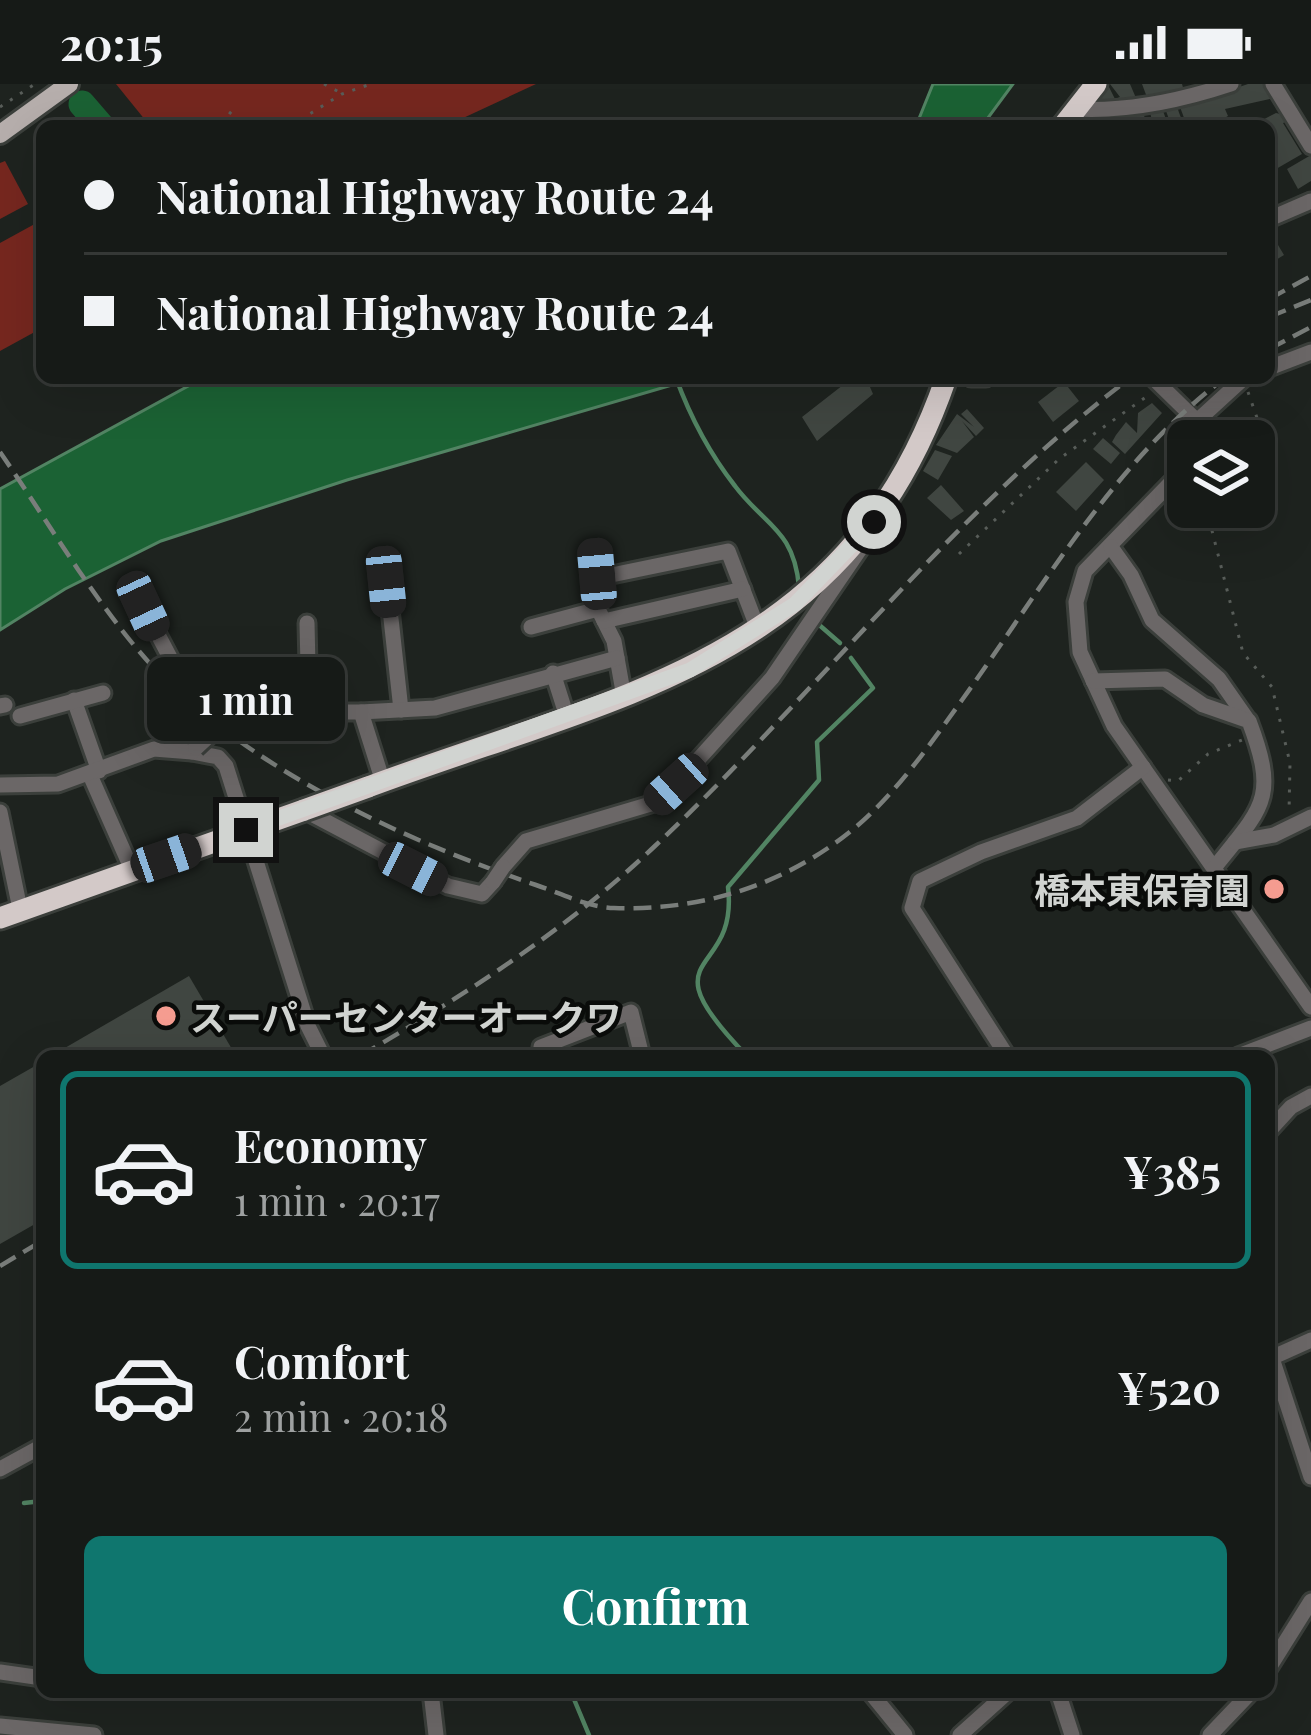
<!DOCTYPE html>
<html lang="en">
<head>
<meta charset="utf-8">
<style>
	:root { --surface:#161a17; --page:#1f2320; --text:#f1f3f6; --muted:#9ea1a1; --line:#353836; --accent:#0f766e }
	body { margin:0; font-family:"Playfair Display","Noto Sans JP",serif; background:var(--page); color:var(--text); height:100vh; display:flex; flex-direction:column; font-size:45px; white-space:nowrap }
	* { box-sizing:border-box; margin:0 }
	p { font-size:39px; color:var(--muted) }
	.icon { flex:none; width:66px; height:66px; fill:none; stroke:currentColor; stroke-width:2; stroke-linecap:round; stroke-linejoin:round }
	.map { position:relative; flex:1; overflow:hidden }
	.panel { position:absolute; left:36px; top:966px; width:1239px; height:648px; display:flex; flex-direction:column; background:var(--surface); border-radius:18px; box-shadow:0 12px 48px #0002,0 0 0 3px var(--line) }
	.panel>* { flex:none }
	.top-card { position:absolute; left:36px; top:36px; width:1239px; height:264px; border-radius:18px; box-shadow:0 12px 48px #0002,0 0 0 3px var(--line); display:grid; align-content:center; height:264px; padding:0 48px; background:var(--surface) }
	.buttons { position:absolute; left:1167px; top:336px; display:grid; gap:24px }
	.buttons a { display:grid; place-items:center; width:108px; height:108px; border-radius:18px; background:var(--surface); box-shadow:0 12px 48px #0002,0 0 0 3px var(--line); font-size:60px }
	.end { position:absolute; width:54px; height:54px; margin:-27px; border:15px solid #d1d4d1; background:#111; box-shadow:0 0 0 6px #111 }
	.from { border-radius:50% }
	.bubble { position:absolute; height:84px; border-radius:18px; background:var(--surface); box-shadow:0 12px 48px #0002,0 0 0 3px var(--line); font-size:39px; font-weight:700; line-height:84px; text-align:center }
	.car { position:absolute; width:36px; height:72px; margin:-36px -18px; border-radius:15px; box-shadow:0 0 9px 3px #0007; background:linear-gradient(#222 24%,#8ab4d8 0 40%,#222 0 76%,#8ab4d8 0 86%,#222 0) }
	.top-card b { display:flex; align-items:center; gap:42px; height:114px; font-size:45px }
	.top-card b+b { border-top:3px solid var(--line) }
	.top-card i { width:30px; height:30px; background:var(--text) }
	ul { padding:21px 0 0; list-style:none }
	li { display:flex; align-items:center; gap:36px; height:198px; margin:0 24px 18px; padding:0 24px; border:6px solid transparent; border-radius:18px }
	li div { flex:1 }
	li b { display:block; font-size:45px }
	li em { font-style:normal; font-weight:700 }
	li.selected { border-color:var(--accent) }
	li>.icon { width:108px; height:108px; stroke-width:1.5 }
	.cta { display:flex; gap:24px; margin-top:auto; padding:24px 48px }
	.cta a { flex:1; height:138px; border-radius:18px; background:var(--accent); color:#fff; font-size:48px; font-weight:700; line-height:138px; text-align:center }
	.status { display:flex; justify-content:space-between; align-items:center; height:84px; padding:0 60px; background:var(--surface); direction:ltr }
	.status svg { height:33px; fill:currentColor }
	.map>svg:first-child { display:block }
</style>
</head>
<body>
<div class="status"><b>20:15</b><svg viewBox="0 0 49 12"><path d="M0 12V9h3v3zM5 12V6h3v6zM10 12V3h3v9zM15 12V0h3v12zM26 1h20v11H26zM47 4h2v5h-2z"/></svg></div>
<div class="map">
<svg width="1311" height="1651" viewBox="0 0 1311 1651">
	<rect width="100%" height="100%" fill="#1e231f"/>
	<g fill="#76271f">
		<polygon points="116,0 536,0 446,42 150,42"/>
		<polygon points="5,77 28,120 0,135 0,79"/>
		<polygon points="42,136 42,244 0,267 0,159"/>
	</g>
	<g fill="#1b6234" stroke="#528463" stroke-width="3">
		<polygon points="933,0 1013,0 982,42 916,42"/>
		<polygon points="203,294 696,294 347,396 161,457 65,505 0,546 0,405"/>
	</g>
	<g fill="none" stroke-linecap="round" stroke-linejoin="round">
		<g stroke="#528463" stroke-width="4.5">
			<path d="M676,294C690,332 710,370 735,402C764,441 794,445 799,503"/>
			<polyline points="817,539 840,559"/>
			<path d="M747,972C642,864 739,897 728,803L819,696L817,658L873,604L851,574"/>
			<polyline points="24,1419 42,1417"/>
			<polyline points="571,1608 589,1651"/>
		</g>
		<polyline stroke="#1b6234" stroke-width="27" points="82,20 101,42"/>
	</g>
	<g fill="#404641">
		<polygon points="1110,0 1130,0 1136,14 1100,23 1097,16 1108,1 1115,15 1120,13"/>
		<polygon points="1142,0 1182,0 1184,7 1148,16"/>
		<polygon points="1248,0 1267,0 1274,14 1225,25 1228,32 1210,42 1187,42 1180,23"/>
		<polygon points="1177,23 1184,42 1171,41 1166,27"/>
		<polygon points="1162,24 1168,41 1152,37 1150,28"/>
		<polygon points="1143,29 1148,42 1123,42 1121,37"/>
		<polygon points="1276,29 1285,31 1288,37 1283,39 1302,70 1269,89 1269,42 1251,42"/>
		<polygon points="1311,71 1311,97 1298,105 1287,85"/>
		<polygon points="1272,151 1284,171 1269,180 1269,153"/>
		<polygon points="852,294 878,294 870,303 873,310 817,357 802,333"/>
		<polygon points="1064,298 1079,317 1053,338 1038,318"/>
		<polygon points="1152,319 1162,329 1125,370 1112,358 1116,351 1126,338 1137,349 1138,329"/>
		<polygon points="967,325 984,344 976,352 962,337 974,353 957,369 936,361 957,330 974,343 961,330"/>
		<polygon points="1103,354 1120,369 1111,380 1093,365"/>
		<polygon points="935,366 952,372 938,396 923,387"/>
		<polygon points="1086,378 1104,396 1076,427 1056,408"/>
		<polygon points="941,401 964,427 951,436 927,414"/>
		<polygon points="189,892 236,972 51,972"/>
		<polygon points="42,978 42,1136 0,1160 0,1002"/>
	</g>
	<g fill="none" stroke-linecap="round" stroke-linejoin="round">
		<defs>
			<g id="minor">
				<polyline points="1273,0 1311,62"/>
				<path d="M1075,25C1129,28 1180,17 1231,0"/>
				<polyline points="1269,135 1311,117"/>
				<polyline points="1269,284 1311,268"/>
				<polyline points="971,294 986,294"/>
				<polyline points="1153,294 1197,337 1203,357"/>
				<polyline points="1197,337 1244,294"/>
				<polyline points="1188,381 1085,487 1076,518 1080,568 1114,642 1311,923"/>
				<polyline points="1111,463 1131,491 1152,536 1219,595 1247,635"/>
				<polyline points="595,466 598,525 614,557 624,613"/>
				<polyline points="597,494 728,467 758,545"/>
				<polyline points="387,498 401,626"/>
				<polyline points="143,522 176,585 229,634"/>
				<polyline points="604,537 743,505"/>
				<polyline points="307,539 309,626"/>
				<polyline points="531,543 598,525"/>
				<polyline points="553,589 567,633"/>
				<path d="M1093,597L1165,595L1203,621L1249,637C1278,714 1264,722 1214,784"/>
				<polyline points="74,616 99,687"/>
				<polyline points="0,622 5,621"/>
				<polyline points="361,628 435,624 617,574"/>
				<polyline points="20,632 103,609"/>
				<polyline points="225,637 275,628 361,628 383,698"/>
				<polyline points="196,664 192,668 218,673 226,682 308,942 323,972"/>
				<polyline points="90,691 132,786"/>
				<polyline points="0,701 58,700 154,665 192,668"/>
				<polyline points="304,726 448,802 482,810 493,798"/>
				<polyline points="0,728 20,825"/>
				<polyline points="1235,758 1274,751 1311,733"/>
				<polyline points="503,783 526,757 654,719 676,700 772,594 869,452"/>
				<polyline points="540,972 541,963 631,928 642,972"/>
				<polyline points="1007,972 912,824 920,797 981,768 1077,734 1143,683"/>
				<polyline points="1238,972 1311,944"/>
				<polyline points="1269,1047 1291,1023 1311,1012"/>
				<polyline points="1269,1265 1311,1393"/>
				<polyline points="1269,1275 1311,1256"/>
				<polyline points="0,1385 42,1362"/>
				<polyline points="1269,1584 1311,1517"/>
				<polyline points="0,1588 42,1594"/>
				<polyline points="431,1608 436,1651"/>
				<polyline points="870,1608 905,1651"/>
				<polyline points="1058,1608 1072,1651"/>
				<polyline points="0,1642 94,1651"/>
				<polyline points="960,1651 1008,1608"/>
				<polyline points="1210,1651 1251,1608"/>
			</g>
			<polyline id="major" points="0,50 69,0"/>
			<g id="highway">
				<polyline points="1063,42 1096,0"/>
				<path d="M368,703C617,610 848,579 946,294"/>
				<polyline points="0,834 304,726"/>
			</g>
		</defs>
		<use href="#minor" stroke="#3b3f3b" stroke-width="21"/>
		<use href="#major" stroke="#3b3f3b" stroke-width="24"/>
		<use href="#highway" stroke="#3b3f3b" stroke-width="27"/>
		<g stroke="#585d59" stroke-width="3" stroke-dasharray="3 9" stroke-linecap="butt">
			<polyline points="324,0 341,9"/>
			<polyline points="0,23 35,0"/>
			<polyline points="229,28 246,42"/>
			<polyline points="290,42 342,10 371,0"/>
			<polyline points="1248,308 1263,351 1254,361"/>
			<polyline points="1206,423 1243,569 1272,603 1290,679 1289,729"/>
			<polyline points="959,470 1059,375 1150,310"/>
			<polyline points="1168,696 1178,697 1208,670 1242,656"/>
		</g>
		<use href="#minor" stroke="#6b6767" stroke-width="15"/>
		<use href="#major" stroke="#b6aeac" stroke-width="18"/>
		<use href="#highway" stroke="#d3c9c8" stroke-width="21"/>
		<g stroke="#7a7e7b" stroke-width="4.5" stroke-dasharray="18 9" stroke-linecap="butt">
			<polyline points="1269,215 1311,192"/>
			<polyline points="1269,233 1311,216"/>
			<polyline points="1269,265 1311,243"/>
			<path d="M0,368C52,443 111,547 178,608C276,697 412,759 536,801C560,809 587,823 614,824C704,827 788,800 857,742C898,707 931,659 962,616C1041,506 1115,376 1225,294"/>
			<path d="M360,972C465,911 568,845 656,761C817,609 953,428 1130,294"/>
			<polyline points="0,1182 42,1157"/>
		</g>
		<defs>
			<g id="minor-bridge">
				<polyline points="196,664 225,637"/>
				<polyline points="493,798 503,783"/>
			</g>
			<polyline id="highway-bridge" points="304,726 368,703"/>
		</defs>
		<use href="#minor-bridge" stroke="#3b3f3b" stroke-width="21" stroke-linecap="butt"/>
		<use href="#highway-bridge" stroke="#3b3f3b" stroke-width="27" stroke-linecap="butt"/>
		<use href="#minor-bridge" stroke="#6b6767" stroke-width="15"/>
		<use href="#highway-bridge" stroke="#d3c9c8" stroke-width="21"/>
	</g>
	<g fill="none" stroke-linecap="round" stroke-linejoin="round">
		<polyline stroke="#d1d4d1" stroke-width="15" points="246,746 690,586 795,520 874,438"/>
	</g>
	<g fill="#f59c90" stroke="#0a0c0a" stroke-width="4.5">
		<circle cx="1274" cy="805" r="12"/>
		<circle cx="166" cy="932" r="12"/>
	</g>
	<g text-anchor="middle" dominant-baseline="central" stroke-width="9" stroke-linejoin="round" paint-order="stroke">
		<g font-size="36" font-weight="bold" fill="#d1d4d1" stroke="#0a0c0a" text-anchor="end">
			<text x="1250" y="805">橋本東保育園</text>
			<text x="190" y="932" text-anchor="start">スーパーセンターオークワ</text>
		</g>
	</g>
</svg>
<div class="buttons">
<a><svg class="icon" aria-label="layers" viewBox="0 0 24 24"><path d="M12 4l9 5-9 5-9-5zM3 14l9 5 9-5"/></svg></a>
</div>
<i class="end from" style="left:874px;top:438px"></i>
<i class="end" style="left:246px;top:746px"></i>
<div class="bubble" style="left:147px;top:573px;width:198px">1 min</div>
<i class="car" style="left:597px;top:490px;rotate:355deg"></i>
<i class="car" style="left:386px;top:498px;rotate:174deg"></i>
<i class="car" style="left:143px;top:522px;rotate:155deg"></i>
<i class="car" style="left:676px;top:700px;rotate:228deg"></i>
<i class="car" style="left:166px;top:774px;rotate:71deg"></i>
<i class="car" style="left:413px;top:785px;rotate:117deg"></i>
<div class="top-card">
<b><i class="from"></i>National Highway Route 24</b>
<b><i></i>National Highway Route 24</b>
</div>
<section class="panel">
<ul>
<li class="selected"><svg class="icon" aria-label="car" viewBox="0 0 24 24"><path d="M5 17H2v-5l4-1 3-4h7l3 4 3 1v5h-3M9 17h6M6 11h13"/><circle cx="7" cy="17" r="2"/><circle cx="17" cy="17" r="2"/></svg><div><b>Economy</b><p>1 min · 20:17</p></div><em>¥385</em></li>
<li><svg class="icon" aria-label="car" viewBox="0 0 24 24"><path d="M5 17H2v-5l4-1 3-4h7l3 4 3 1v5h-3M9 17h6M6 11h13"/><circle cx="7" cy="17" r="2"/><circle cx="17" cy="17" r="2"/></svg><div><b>Comfort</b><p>2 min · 20:18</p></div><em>¥520</em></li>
</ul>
<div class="cta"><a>Confirm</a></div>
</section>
</div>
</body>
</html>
